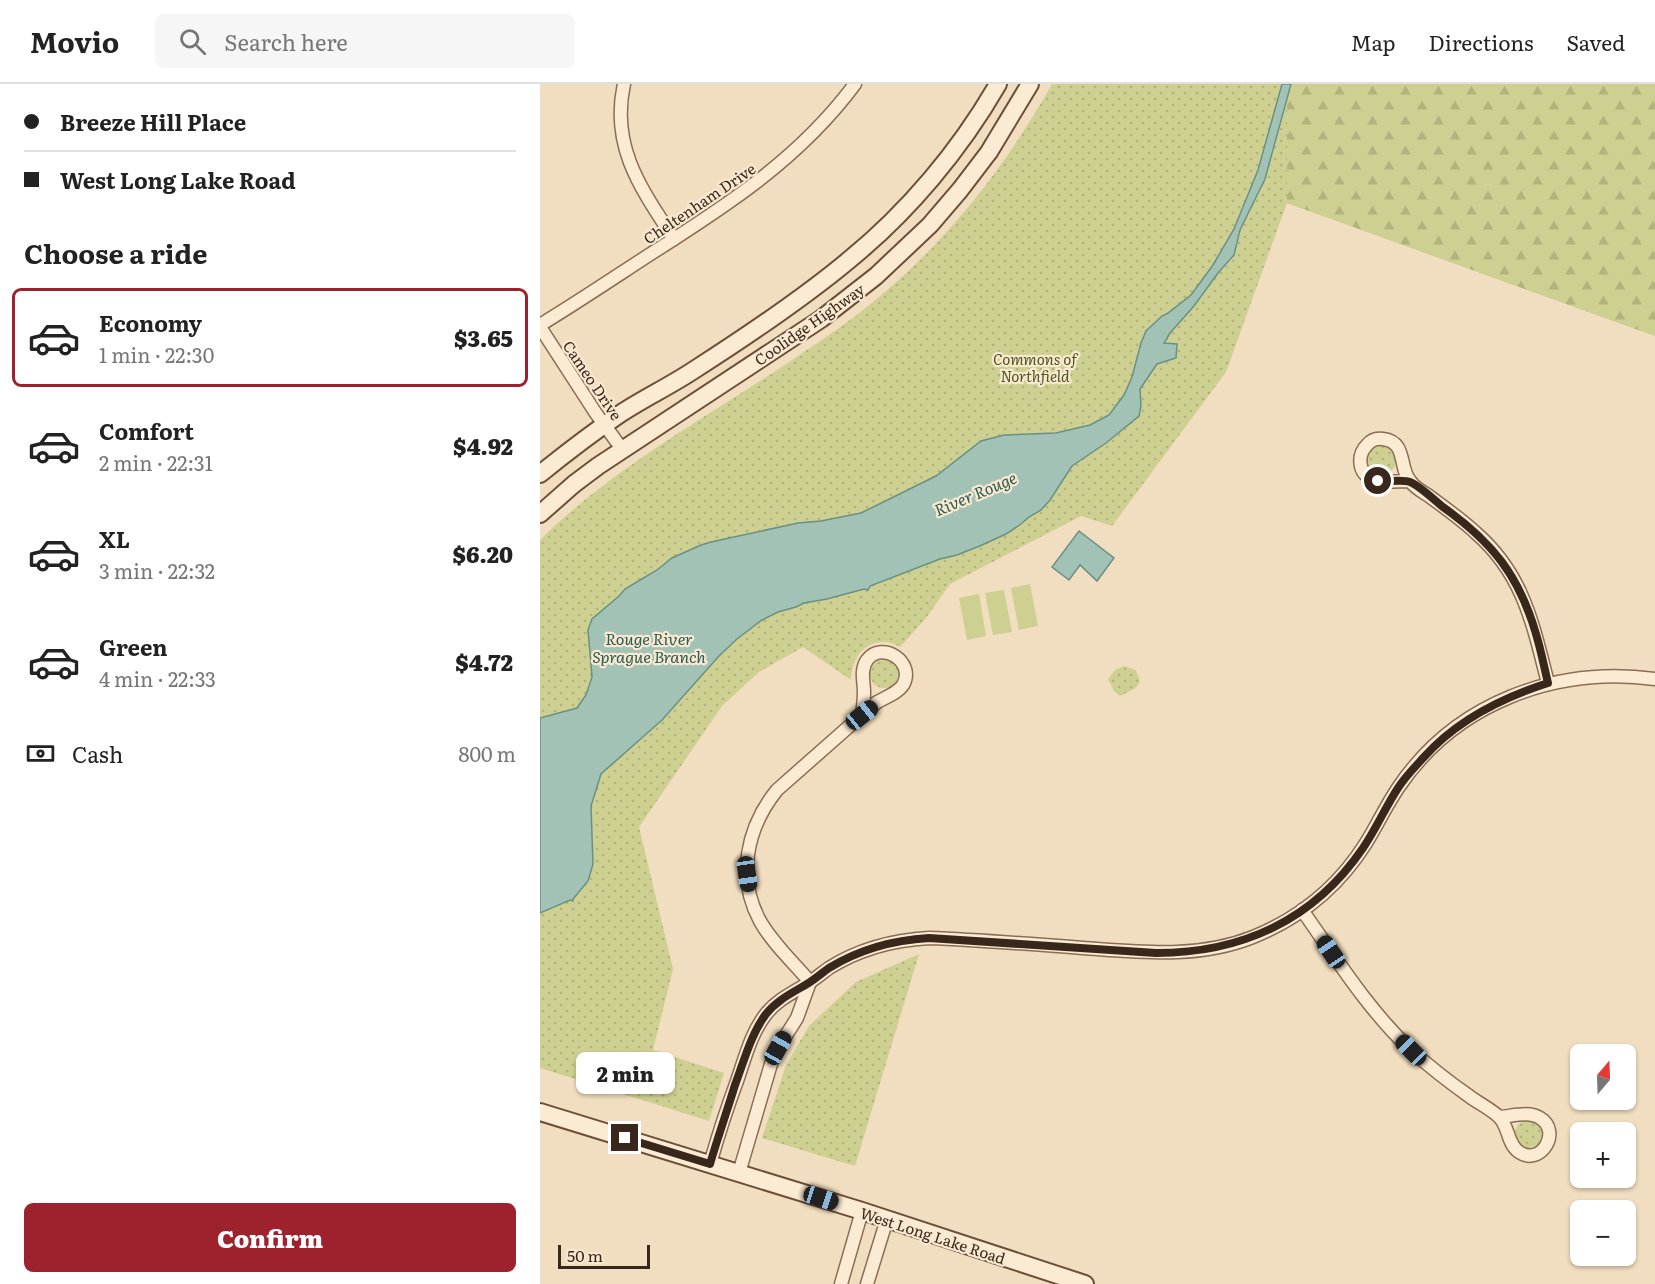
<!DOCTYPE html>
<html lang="en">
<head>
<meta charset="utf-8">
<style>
	:root { --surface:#fff; --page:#f6f6f6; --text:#222; --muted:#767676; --line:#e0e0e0; --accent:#9e222e }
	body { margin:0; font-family:Literata,serif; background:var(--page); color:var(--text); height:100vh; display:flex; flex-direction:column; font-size:22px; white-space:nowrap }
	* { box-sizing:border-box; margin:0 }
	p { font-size:20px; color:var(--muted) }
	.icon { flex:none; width:33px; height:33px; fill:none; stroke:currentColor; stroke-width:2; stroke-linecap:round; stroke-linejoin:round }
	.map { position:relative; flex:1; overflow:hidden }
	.panel { display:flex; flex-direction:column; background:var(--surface); width:540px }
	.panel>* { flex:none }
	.top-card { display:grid; align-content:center; height:132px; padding:0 24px; background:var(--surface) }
	.needle { width:39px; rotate:19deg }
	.tools { position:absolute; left:1030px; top:960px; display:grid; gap:12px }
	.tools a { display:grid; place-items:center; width:66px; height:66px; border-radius:9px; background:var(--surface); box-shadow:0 2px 4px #0004; font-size:30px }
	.scale { position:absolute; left:18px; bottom:15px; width:92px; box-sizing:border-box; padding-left:6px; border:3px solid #39271c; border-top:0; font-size:16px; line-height:21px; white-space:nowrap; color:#39271c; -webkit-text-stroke:4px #f8e8cf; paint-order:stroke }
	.end { position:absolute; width:27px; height:27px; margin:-14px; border:8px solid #39271c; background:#fff; box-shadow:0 0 0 3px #fff }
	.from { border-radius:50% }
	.bubble { position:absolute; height:42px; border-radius:9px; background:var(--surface); box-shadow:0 2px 4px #0004; font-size:20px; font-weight:800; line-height:42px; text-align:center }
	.car { position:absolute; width:18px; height:36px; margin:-18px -9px; border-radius:8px; box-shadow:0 0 4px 2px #0007; background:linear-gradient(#222 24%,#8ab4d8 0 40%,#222 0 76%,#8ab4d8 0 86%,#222 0) }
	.top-card b { display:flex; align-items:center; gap:21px; height:57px; font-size:22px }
	.top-card b+b { border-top:2px solid var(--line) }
	.top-card i { width:15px; height:15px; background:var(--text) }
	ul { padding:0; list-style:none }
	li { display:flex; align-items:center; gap:18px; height:99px; margin:0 12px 9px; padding:0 12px; border:3px solid transparent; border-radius:9px }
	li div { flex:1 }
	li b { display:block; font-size:22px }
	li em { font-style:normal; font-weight:800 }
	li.active { border-color:var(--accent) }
	li>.icon { width:54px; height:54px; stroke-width:1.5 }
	h2 { padding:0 24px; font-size:27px; line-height:72px }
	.pay { display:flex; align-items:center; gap:15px; height:66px; padding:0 24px; font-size:22px }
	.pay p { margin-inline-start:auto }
	.button { display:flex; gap:12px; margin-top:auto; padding:12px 24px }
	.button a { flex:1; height:69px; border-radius:9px; background:var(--accent); color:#fff; font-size:24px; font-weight:800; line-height:69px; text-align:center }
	header { display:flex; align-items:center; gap:36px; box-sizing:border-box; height:84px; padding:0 30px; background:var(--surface); border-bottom:2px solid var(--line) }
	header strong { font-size:28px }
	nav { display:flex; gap:33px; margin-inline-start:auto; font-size:21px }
	.search { width:420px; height:54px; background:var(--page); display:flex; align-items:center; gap:15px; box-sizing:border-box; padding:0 21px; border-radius:9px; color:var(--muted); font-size:22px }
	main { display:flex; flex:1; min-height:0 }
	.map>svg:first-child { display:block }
</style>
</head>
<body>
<header>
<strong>Movio</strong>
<div class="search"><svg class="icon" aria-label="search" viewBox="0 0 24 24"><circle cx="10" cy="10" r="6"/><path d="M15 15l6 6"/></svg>Search here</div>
<nav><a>Map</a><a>Directions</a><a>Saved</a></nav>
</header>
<main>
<section class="panel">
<div class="top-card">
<b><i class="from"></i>Breeze Hill Place</b>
<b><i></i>West Long Lake Road</b>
</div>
<h2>Choose a ride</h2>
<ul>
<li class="active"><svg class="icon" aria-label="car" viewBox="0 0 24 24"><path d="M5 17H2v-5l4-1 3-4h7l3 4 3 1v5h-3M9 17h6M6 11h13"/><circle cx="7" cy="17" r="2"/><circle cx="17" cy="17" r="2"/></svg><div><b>Economy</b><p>1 min · 22:30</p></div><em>$3.65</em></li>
<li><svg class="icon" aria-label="car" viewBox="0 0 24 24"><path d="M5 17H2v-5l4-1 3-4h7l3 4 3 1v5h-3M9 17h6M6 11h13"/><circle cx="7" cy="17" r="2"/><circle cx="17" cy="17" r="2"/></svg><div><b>Comfort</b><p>2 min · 22:31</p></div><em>$4.92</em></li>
<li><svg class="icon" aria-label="car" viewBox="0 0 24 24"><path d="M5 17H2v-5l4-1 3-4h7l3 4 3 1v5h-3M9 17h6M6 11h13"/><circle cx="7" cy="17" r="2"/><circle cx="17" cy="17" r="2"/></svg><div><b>XL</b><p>3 min · 22:32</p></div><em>$6.20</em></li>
<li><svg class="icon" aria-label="car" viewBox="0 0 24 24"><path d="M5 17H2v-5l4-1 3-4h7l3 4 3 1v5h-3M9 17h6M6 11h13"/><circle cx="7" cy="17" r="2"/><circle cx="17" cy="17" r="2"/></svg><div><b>Green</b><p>4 min · 22:33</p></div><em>$4.72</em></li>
</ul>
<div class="pay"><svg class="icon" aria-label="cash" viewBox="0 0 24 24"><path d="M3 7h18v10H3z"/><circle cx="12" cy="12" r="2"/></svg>Cash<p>800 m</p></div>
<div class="button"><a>Confirm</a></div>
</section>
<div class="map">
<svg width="1115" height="1200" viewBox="0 0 1115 1200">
	<defs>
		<pattern id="grass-dots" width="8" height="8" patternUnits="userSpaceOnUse" patternTransform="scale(1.5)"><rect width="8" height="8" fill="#ced092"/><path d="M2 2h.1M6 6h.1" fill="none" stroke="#b2b37d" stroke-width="1.8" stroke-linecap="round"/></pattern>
		<pattern id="forest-firs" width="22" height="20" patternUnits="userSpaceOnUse" patternTransform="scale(1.5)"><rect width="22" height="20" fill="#ced092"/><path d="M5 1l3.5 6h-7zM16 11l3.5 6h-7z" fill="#b2b37d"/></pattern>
	</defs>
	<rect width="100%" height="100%" fill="#f1ddbf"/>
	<g fill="url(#grass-dots)">
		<path d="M512,0H1115V252L747,119L686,288L572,442L541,432L410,500L386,534L360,563C354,559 349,558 342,558C320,560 312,577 311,596L263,563L219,588L182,622L99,743L133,885L113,966L184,989L169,1037L0,984V456C42,414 90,381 140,348C193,314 247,281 299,244C389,180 458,96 512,0Z"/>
		<circle cx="841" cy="376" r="15"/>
		<circle cx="344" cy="590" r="14"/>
		<polygon points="584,582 596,586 600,597 596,604 580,612 574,607 568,595 575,586"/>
		<polygon points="379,870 315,1082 222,1054 246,981 269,942 316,898"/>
		<circle cx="989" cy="1050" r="14"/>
	</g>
	<polygon fill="url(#forest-firs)" points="747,0 1115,0 1115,252 747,119"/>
	<g fill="#ced092">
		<polygon points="490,500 498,542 479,546 471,504"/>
		<polygon points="464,506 472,548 453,551 445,509"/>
		<polygon points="439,510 446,552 427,556 419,514"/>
	</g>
	<g fill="#a2c2b6" stroke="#699183" stroke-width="1.5">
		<polygon points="742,0 751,0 725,95 700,146 694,171 678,189 654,222 630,249 624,259 637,260 636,274 617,280 600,305 601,322 599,332 566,359 532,382 510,416 501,426 489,433 481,440 466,450 442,461 417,471 400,475 330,502 328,506 324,505 287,515 264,519 256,523 238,528 222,536 197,555 179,572 122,636 61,690 51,722 53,780 48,797 33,815 33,817 30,816 0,829 0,634 37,624 46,611 52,593 48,546 52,535 79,512 85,505 117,486 132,474 161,461 171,458 258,439 281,437 321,429 396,392 441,357 464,351 516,349 550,341 569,331 584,311 592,293 601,259 606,247 622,232 628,229 651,211 673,181 694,145 718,86"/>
		<polygon points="539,447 574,474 557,497 540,481 529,496 512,483"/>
	</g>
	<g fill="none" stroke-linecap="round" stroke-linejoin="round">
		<defs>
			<g id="minor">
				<path d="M84,0C70,63 102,106 134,155"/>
				<path d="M0,241C38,218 75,193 112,169C189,120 260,74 315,0"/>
				<polyline points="0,243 55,328 82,365"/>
				<path d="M869,397C857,397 844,399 832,395C818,389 817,371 827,361C831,356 837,354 843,355C868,358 858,385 871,398C875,404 883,408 889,412C905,424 921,435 936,449C984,491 993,541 1008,599"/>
				<path d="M762,826C796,874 828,926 872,967C890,983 909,998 929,1012C938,1019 951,1025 959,1033C969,1042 967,1060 979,1068C1001,1083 1022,1047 1000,1034C989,1027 973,1032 960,1033"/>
				<path d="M270,898C253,878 233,860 220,837C196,793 207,743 237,706L322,631C327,627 331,623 336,619C345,613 357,610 363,601C376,578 342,556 327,576C320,586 324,598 324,608C324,616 323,623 322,631"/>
				<path d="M170,1080C178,1052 187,1024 197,997C205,974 211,949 226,930C237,916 252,909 267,900C275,895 282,889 289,884C319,865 354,856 389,854C441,856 492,860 543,864C601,868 658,875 713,853C760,834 799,802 826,759C837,741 846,722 858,704C915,619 1015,582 1115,595"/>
				<polyline points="199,1089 231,980 238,964 257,934 270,898"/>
				<polyline points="301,1200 322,1127"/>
				<polyline points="327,1200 347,1135"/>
			</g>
			<g id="secondary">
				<path d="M0,390C26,369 52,349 80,330C104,314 130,302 154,286C207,252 261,216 309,176C368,128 420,66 458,0"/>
				<polyline points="0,430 34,400 58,382 281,235 336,192 390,141 420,106 449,68 490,0"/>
				<polyline points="0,1028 322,1127 545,1200"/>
			</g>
		</defs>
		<use href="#minor" stroke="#8b6d56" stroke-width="15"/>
		<use href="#secondary" stroke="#6d4e39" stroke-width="20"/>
		<use href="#minor" stroke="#fbebd3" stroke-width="12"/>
		<use href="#secondary" stroke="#fbebd3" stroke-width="16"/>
	</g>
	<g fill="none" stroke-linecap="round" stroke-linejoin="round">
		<path stroke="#39271c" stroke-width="8" d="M85,1054L170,1080C178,1053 187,1027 195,1001C204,977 211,950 226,930C237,916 252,909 267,900C275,895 282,889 289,884C320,865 354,856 389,854L616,869C702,869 774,836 823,764C836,745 845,724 858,704C865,693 875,683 884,673C917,636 961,614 1008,599C1004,583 1001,566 996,550C979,491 952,458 903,423C894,416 880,402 870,398C864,395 847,398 838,397"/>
	</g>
	<g text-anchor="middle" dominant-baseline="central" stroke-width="4.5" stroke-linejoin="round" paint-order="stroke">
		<g font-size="15" fill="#39271c" stroke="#f8e8cf">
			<text transform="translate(159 119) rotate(-34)">Cheltenham Drive</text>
			<text transform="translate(269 240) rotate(-35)">Coolidge Highway</text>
			<text transform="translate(53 296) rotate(56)">Cameo Drive</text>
			<text transform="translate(393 1151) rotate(18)">West Long Lake Road</text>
		</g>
		<g font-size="15" font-style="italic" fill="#4f5721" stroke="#f8e8cf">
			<text x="495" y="274">Commons of<tspan x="495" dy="17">Northfield</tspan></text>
		</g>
		<g font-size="16" font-style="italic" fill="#2a5a53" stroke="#f8e8cf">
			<text transform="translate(435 409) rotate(-23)">River Rouge</text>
			<text x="109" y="554">Rouge River<tspan x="109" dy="18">Sprague Branch</tspan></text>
		</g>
	</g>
</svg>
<div class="tools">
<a><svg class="needle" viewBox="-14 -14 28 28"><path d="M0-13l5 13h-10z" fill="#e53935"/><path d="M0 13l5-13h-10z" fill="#767676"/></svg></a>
<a>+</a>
<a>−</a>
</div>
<div class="scale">50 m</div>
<i class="end from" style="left:838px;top:397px"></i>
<i class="end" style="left:85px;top:1054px"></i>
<div class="bubble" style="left:36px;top:968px;width:99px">2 min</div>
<i class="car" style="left:322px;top:631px;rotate:51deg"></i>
<i class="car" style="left:207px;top:790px;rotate:172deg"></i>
<i class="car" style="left:791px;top:868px;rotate:326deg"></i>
<i class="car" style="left:238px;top:964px;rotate:29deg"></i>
<i class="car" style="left:871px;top:966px;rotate:315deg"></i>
<i class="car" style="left:281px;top:1114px;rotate:108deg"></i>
</div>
</main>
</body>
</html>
